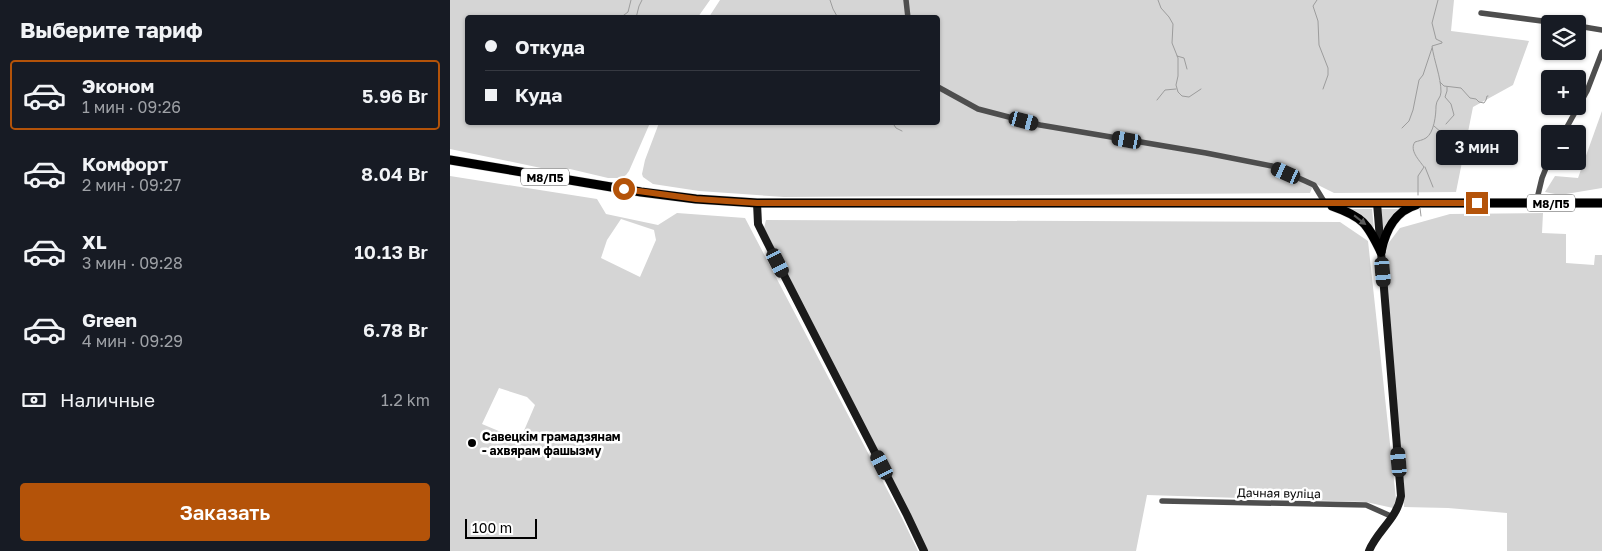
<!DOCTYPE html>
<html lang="ru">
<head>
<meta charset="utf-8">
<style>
	:root { --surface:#171b24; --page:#20242c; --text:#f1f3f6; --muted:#9ea1a6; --line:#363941; --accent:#b45309 }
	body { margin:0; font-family:"Golos Text",sans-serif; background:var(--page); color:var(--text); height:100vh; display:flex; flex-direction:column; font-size:19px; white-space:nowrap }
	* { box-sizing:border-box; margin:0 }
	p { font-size:16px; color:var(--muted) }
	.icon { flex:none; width:28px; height:28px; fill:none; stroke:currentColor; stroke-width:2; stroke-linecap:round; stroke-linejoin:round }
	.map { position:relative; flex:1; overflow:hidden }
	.sheet { display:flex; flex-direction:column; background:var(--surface); width:450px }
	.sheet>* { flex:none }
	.guide { position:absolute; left:15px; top:15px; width:475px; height:110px; border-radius:5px; box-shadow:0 1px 4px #0004; display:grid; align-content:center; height:110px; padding:0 20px; background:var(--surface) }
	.fabs { position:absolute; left:1091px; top:15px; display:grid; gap:10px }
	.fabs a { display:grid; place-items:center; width:45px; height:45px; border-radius:5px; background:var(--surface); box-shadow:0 1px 4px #0004; font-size:25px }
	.scale { position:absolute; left:15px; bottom:12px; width:72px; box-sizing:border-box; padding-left:5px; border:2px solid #000; border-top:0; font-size:14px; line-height:18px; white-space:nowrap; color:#000; -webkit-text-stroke:4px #fff; paint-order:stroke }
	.end { position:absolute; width:22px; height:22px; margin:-11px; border:6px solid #b45309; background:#fff; box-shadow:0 0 0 2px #fff }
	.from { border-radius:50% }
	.bubble { position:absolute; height:35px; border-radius:5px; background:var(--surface); box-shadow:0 1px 4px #0004; font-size:16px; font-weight:600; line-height:35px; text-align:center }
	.car { position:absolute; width:15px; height:30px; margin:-15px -8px; border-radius:6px; box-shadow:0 0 4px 1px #0007; background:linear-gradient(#222 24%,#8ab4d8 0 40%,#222 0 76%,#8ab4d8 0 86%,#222 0) }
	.guide b { display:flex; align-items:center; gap:18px; height:48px; font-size:19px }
	.guide b+b { border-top:1px solid var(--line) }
	.guide i { width:12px; height:12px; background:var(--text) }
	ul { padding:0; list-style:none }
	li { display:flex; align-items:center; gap:15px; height:70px; margin:0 10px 8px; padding:0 10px; border:2px solid transparent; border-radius:5px }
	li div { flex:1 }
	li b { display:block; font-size:19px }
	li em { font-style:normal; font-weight:600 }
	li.selected { border-color:var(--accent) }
	li>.icon { width:45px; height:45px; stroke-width:1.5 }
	h2 { padding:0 20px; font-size:22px; line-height:60px }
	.pay { display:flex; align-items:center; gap:12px; height:55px; padding:0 20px; font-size:19px }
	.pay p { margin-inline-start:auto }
	.primary-button { display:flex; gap:10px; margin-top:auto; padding:10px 20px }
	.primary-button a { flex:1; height:58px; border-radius:5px; background:var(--accent); color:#fff; font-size:20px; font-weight:600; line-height:58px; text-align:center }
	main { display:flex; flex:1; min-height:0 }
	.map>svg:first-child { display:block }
</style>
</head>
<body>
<main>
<section class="sheet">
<h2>Выберите тариф</h2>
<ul>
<li class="selected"><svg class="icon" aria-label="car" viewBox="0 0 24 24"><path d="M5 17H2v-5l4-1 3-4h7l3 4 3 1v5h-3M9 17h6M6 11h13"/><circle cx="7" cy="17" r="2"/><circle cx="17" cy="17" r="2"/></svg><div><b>Эконом</b><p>1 мин · 09:26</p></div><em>5.96 Br</em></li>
<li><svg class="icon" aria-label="car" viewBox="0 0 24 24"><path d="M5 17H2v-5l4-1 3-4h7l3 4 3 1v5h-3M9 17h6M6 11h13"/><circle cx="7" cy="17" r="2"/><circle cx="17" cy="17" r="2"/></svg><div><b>Комфорт</b><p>2 мин · 09:27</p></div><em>8.04 Br</em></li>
<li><svg class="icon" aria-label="car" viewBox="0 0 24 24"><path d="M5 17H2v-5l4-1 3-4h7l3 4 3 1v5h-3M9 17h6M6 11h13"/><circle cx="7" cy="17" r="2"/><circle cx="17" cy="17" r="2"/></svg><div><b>XL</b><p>3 мин · 09:28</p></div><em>10.13 Br</em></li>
<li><svg class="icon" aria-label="car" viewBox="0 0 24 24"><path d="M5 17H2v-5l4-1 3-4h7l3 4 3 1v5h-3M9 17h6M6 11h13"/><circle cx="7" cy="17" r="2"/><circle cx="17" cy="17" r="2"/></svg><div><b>Green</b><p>4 мин · 09:29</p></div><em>6.78 Br</em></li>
</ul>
<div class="pay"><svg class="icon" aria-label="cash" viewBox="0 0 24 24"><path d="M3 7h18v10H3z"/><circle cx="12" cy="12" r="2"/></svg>Наличные<p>1.2 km</p></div>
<div class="primary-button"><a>Заказать</a></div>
</section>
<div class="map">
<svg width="1152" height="551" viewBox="0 0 1152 551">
	<rect width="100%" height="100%" fill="#fff"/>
	<g fill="#d5d5d5" fill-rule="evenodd">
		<polygon points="0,0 260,0 248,17 18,18 18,122 200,123 179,171 176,175 171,178 158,178 120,169 91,168 0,149"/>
		<polygon points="270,0 1004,0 1001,31 1079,41 1063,85 1023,107 1006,192 884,193 864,183 860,193 334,197 249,191 203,184 193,177 192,174 195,160 209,123 488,122 488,18 259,17"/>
		<polygon points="1152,111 1152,188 1110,195 1095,192 1105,176 1128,178"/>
		<path d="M0,176L147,199L156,214L208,225L227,213L295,218L451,516L468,551H0ZM171,219L204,230L206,240L190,277L151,258L157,240ZM49,388L77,397L85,405L70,440L32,424Z"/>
		<polygon points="902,209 922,209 924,230 903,211"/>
		<polygon points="931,209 951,209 933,233"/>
		<polygon points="1093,213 1092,233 1116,234 1116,263 1144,265 1145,255 1152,255 1152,551 1057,551 1057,513 998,508 954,507 954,490 934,249 950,228 1000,214"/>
		<polygon points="316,220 890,222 918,241 946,499 943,508 916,502 697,495 686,551 478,551 314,228"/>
	</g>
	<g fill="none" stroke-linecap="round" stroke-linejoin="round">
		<g stroke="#9c9c9c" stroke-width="1">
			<polyline points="380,0 383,9 388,18"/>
			<polyline points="708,0 711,8 719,17 723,24 722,43 728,58 728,76 726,85 728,92 732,96 739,97 751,89"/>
			<polyline points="867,0 863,6 868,21 869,45 878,68 878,75 873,89"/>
			<polyline points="170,18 178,12 181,0"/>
			<polyline points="186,18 189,6 192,0"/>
			<polyline points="727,56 734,58 737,69"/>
			<polyline points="990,82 994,86 1011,88 1020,98 1026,99 1029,102 1034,103 1036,100 1037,96 1038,96"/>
			<polyline points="707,100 715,90 726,89"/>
			<polyline points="442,122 446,128 452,131"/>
			<polyline points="996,124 1004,115 1001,104 995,97 997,91 997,87"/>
			<polyline points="984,126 1001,141 1006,150 1015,156"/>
			<polyline points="952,128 959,121 963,110 969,80 973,75 982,48"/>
			<polyline points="975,167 983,187"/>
			<path d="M968,195V176L974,167C969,160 959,150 965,142C968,141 973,140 976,138C984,133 986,115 986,106C986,100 991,98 991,92C991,77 984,61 982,46L992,43V42L986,39L982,23L988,0"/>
			<polyline points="970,208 971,216"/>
		</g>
		<defs>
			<g id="primary">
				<polyline points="0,160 191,192 246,199 307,203 1152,203"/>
				<path d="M882,206C913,217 917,223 931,252"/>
				<path d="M931,252C935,232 945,211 966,205"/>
			</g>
		</defs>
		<use href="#primary" stroke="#dbdbdb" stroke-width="10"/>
		<g stroke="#4e4e4e" stroke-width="5.5">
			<polyline points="456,0 458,18"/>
			<polyline points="1031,13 1115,24"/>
			<polyline points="1128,26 1152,30"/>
			<polyline points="488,87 528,109 590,125 756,153 822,166 864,185 875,203"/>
			<polyline points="1113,134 1137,91 1152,52"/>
			<polyline points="1086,203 1092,178 1100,158"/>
			<polyline points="712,501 916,505 943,517"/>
		</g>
		<g stroke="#1b1b1b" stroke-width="8">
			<polyline points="307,203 308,224 319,246 457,515 474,551"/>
			<path d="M919,551C927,531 947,519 951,496L927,203"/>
		</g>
		<use href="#primary" stroke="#000" stroke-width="9"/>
	</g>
	<defs><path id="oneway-solid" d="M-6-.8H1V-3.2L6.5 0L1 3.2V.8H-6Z" transform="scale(1.25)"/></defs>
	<use fill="#595959" href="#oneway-solid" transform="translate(910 220) rotate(38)"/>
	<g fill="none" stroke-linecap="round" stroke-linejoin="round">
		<polyline stroke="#b45309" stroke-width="6" points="174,189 246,199 307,203 1027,203"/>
	</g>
	<circle fill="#000" stroke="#fff" stroke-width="2" cx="22" cy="443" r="5"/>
	<g text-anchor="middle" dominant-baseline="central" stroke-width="5" stroke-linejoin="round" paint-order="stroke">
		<g fill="#fff" stroke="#4c4c4c" stroke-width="1">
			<rect x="71" y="168.5" width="48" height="17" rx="4"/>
			<rect x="1077" y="194.5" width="48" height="17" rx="4"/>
		</g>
		<g font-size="11" font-weight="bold" fill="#000">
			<text x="95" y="177">М8/П5</text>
			<text x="1101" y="203">М8/П5</text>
		</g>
		<g font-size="12" font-weight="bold" fill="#000" stroke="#fff" text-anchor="start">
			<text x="32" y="436">Савецкім грамадзянам<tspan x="32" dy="14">- ахвярам фашызму</tspan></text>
		</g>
		<g font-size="12" fill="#000" stroke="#fff">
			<text transform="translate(829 493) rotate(1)">Дачная вуліца</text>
		</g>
	</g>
</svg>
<div class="fabs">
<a><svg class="icon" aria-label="layers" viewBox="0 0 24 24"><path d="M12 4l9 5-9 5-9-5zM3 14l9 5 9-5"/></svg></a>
<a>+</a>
<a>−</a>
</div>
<div class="scale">100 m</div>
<i class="end from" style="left:174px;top:189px"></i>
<i class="end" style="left:1027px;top:203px"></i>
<div class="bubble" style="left:986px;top:130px;width:82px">3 мин</div>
<i class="car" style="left:574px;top:121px;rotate:105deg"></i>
<i class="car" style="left:677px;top:140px;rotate:280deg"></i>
<i class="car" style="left:836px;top:173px;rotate:294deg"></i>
<i class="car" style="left:328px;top:263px;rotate:153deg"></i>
<i class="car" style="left:933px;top:272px;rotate:175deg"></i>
<i class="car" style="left:949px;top:462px;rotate:355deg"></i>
<i class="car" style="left:432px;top:465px;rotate:333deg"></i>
<div class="guide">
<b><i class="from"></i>Откуда</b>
<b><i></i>Куда</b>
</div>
</div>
</main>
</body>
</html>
